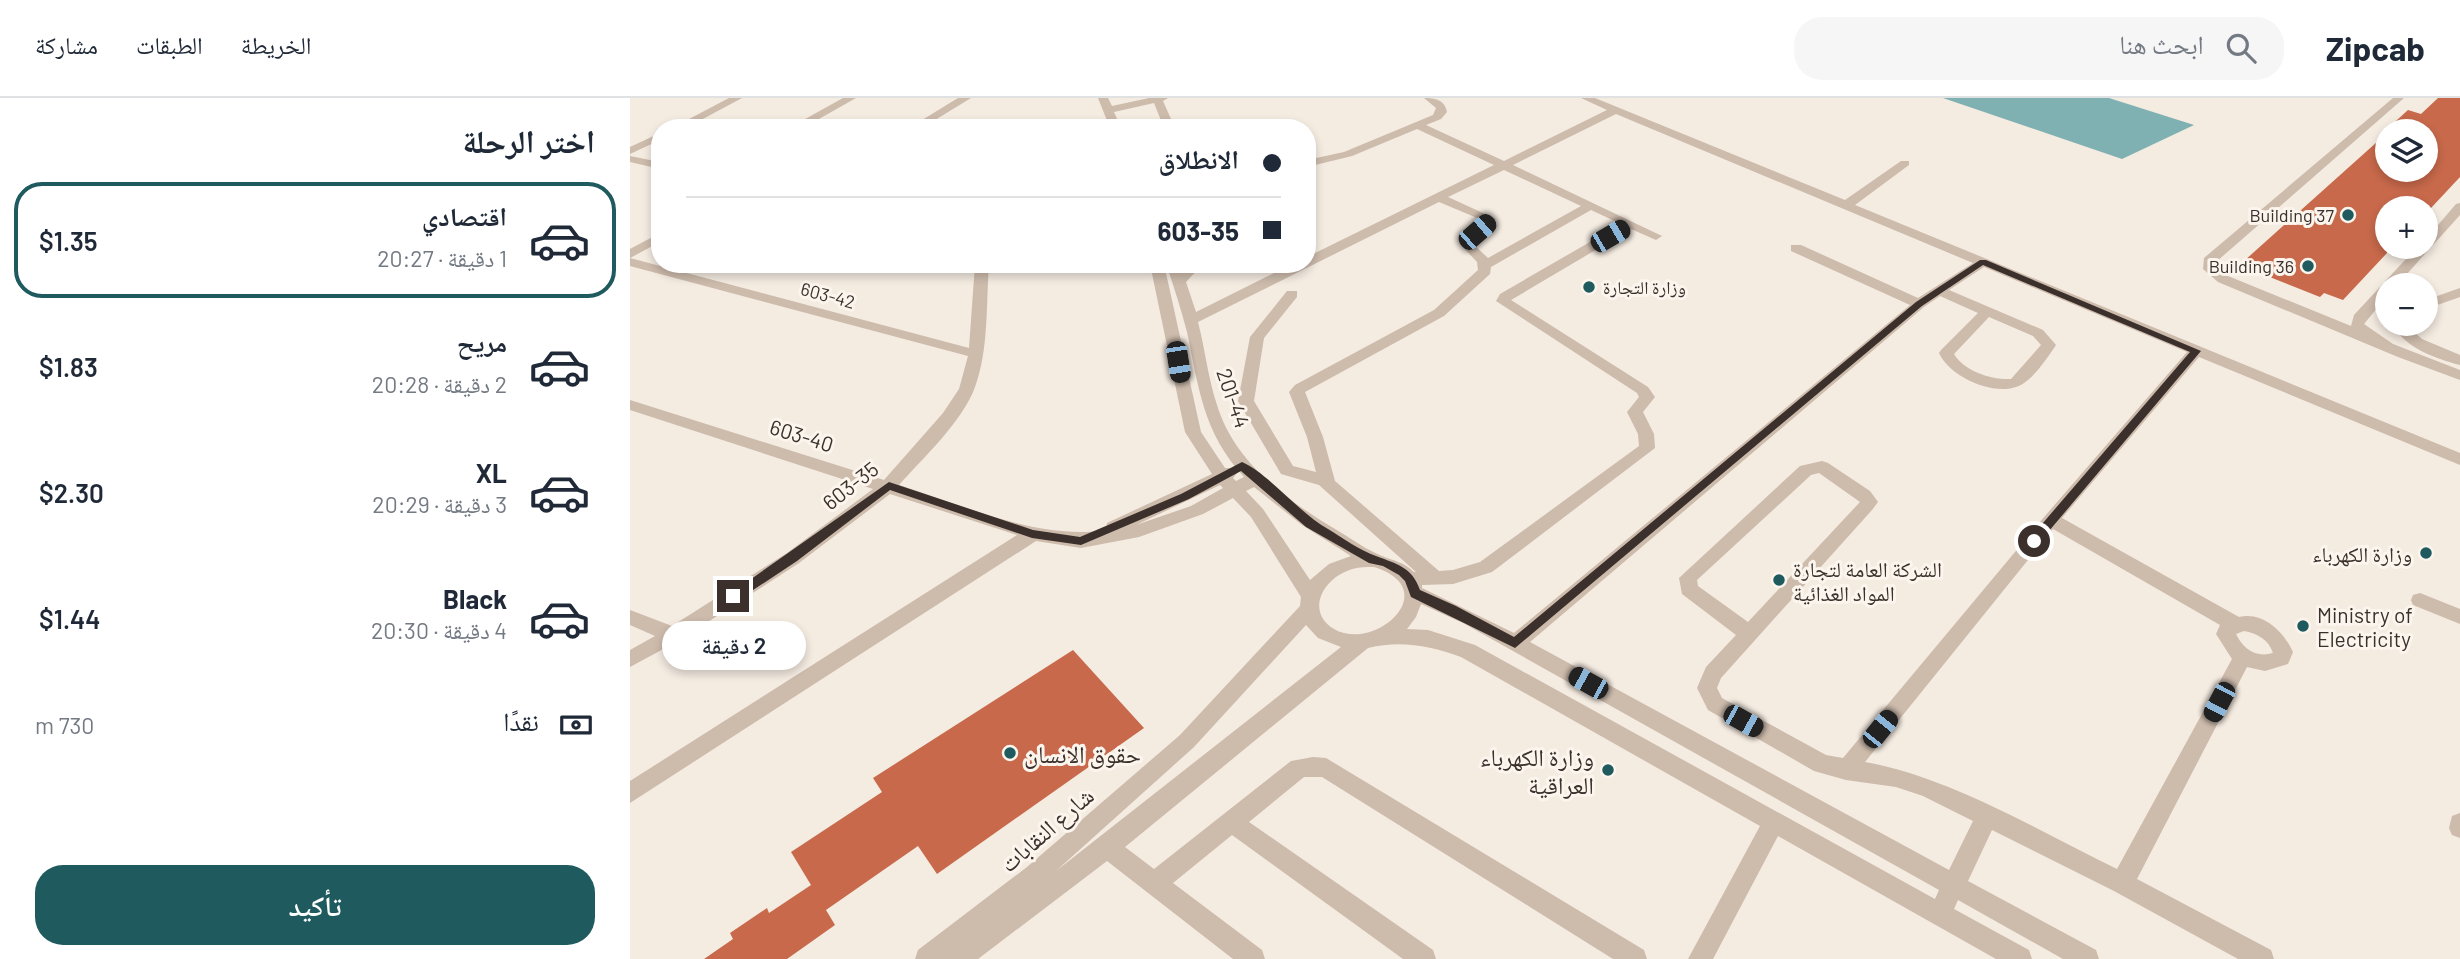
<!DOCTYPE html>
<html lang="ar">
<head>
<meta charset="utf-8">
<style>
	:root { --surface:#fff; --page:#f6f6f7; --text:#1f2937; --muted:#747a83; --line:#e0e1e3; --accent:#1f5a5e }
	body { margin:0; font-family:Barlow,"Noto Naskh Arabic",sans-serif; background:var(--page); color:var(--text); direction:rtl; height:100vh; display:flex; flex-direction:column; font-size:26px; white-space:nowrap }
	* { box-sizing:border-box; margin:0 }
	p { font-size:23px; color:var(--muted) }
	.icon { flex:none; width:38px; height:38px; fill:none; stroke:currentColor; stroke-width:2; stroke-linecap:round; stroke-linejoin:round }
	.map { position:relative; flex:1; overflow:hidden; direction:ltr }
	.panel { display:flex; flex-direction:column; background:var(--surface); width:630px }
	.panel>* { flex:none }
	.top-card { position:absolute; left:21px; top:21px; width:665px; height:154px; border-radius:28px; box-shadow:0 4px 10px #0003; direction:rtl; display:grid; align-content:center; height:154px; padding:0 35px; background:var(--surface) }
	.buttons { position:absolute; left:1745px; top:21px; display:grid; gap:14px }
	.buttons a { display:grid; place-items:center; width:63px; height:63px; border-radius:50%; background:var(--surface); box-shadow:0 4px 10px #0003; font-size:35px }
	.end { position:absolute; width:32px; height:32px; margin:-16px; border:9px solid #3b302b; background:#fff; box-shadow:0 0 0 4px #fff }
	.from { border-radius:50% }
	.bubble { position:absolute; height:49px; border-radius:24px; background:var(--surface); box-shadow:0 4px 10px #0003; font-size:23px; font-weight:600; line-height:49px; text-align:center; direction:rtl }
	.car { position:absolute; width:21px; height:42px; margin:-21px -10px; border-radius:9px; box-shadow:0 0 5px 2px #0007; background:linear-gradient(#222 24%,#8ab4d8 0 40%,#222 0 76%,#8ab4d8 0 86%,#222 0) }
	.top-card b { display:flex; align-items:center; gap:24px; height:66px; font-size:26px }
	.top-card b+b { border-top:2px solid var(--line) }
	.top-card i { width:18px; height:18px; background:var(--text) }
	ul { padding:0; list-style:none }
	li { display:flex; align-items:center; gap:21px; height:116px; margin:0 14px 10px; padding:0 21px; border:4px solid transparent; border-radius:28px }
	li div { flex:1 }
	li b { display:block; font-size:26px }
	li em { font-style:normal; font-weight:600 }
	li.on { border-color:var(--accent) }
	li>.icon { width:63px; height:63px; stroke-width:1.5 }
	h2 { padding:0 35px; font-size:32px; line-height:84px }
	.pay { display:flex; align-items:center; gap:18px; height:77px; padding:0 35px; font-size:26px }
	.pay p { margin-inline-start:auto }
	.cta { display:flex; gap:14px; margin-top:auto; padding:14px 35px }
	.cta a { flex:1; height:80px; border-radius:28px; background:var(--accent); color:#fff; font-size:28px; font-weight:600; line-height:80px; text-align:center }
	header { display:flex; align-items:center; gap:42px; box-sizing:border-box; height:98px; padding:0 35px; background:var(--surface); border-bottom:2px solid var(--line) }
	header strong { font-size:33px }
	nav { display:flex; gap:38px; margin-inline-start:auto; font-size:24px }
	.search { width:490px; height:63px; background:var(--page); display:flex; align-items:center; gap:18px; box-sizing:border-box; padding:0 24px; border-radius:28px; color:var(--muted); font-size:26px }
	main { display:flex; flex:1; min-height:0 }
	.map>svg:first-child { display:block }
</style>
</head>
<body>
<header>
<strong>Zipcab</strong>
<div class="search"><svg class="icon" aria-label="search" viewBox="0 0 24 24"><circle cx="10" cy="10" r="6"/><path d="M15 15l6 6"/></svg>ابحث هنا</div>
<nav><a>الخريطة</a><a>الطبقات</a><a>مشاركة</a></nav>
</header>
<main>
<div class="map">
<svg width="1830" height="861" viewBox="0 0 1830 861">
	<rect width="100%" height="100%" fill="#f4ebe1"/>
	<polygon fill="#7fb0b2" points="1313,0 1479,0 1564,27 1492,61"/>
	<g fill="#c8694b">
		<polygon points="1808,0 1830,0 1830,79 1801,110 1757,110 1757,155 1713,202 1694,195 1690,199 1627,174 1631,170 1614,163 1757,35 1757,72 1796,72 1796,33 1755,33 1778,12 1791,16"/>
		<polygon points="443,552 514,630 307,776 288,748 196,812 205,827 157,861 74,861 103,841 100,835 137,810 139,815 181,787 161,754 252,694 243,680"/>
	</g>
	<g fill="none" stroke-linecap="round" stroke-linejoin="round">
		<g fill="#cdbbac" fill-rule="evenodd">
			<polygon points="99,0 112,0 56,30 42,30"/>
			<polygon points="213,0 226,0 173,30 159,30"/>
			<polygon points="328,0 341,0 292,30 279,30"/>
			<polygon points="468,0 478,0 482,8 519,0 538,0 533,3 545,30 534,30 524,5 484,14 491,30 480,30"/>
			<path d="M794,0C805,0 815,2 817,14L811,21L796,27L874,63L977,12L951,0H965L1215,102L1271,63H1279V67L1225,107L1830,355V367L1569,259L1432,420L1609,519C1633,513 1654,534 1663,554L1658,566L1635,573L1617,569L1507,781L1641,852L1644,861H1608L1484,793L1362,732L1338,783L1466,852L1469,861H1433L1328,802L1324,811L1399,852L1402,861H1366L1148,738L1083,861H1058L1130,728L831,559C800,548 771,542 738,550L495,749L524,771L661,663L683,659L696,660L1014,852L1017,861H983L692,679H674L619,724L803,852L806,861H773L602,737L543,785L632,852L635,861H603L477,763L348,861H285L288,852L397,769L550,637L670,508L671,499L621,419L603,400L573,416L509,439L451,450L406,443L0,705V683L387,437L260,396L169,465L50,542L0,569V552L25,538L0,527V512L42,528L157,455L243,391L0,312V302L254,382L313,315L329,291L338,258L0,168V160L339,250L345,166H359C356,206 359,251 345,289C333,323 293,360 269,387C332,407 410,443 476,432L477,425L582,376L555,334L520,166H534L571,334L595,370H606L608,374L603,380L606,383L614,379C573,334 569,291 557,234C551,211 544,189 536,166H550L552,173L559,166H573L556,184L566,214L662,166H677V159L864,67L787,31L722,58L677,69V62L714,54L803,17L806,10ZM986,16L1343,165L1288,200L1171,147H1161V153L1280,207L884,535L792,490V487L823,486L862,474L1025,350L1024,336L1013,314L1025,299L1018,289L881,202L1001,131L1026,142L1032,138L883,67ZM874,72L951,108L858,160L842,145L866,121L818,99ZM809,104L852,122L829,145L847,164L848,172L804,212L665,287L659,294L677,339L686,374L663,368L624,303L634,240L667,199V193H657L620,239L608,303L651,376L689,387L786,474H784C774,464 764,463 752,458C737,452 723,442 710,434C659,404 605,366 587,307C578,280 575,251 568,224ZM961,112L991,126L870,196L866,203L1007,295L1009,299L997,314L1008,336L1009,348L850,464L823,472L809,473L705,383L693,339L675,294L814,218L860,176L861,169ZM1354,169L1557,254L1415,418L1213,660L1196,657L1092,600L1087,590L1091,580L1242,412L1248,404L1240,393L1198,365L1192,363L1170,368L1049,480L1052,496L1106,537L1076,569L1067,590L1078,612L1184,673L1216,682L1266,689L1293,698L1343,723L1319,772L900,544L1294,209L1310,198L1348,215L1311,252L1309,255C1320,280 1370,302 1394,285C1407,276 1417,260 1426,247L1413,232L1319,192ZM1359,219L1403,238L1411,247L1381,281C1361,282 1334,273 1324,256ZM1189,375L1230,404L1118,524L1068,488L1067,482L1181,377ZM590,387L593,390L561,408L506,427ZM624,389L672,427L721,458L699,466L680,482L633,411L616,393ZM1423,431L1590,527L1586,536L1602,561L1487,771C1409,733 1320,679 1235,664ZM744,469C815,491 745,555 704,531C676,514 692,483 717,473C725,469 735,469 744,469ZM791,506L833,525L1309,792L1305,801L845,547L798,532L777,531L786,519ZM676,527L688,540L711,549L426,773L564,649ZM1614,533C1627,535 1639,542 1643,555C1626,560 1613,551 1606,536Z"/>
			<polygon points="1763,0 1774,0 1586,164 1586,170 1598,178 1721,228 1724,217 1787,149 1796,149 1796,141 1826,106 1830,105 1830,117 1767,187 1757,187 1757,198 1734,226 1763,246 1830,272 1830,282 1768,259 1588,184 1573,171 1574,160"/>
			<polygon points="30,35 30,42 0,56 0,49"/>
			<polygon points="0,58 30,64 30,71 0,64"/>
			<polygon points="30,135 30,144 0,160 0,151"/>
			<polygon points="1830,190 1830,199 1796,211 1796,202"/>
			<path d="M1761,226H1775L1792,241L1830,257V267C1804,260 1776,250 1761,226Z"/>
			<polygon points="1790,495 1830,511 1830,526 1783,507 1781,502 1783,497"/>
			<polygon points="1830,715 1830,740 1822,737 1819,730 1822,718"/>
		</g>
	</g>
	<path fill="#3b302b" d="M1350,162H1356L1571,253L1408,446H1400V440L1560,254L1353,167L1292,208L885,550L781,499L775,483L769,477L753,468L739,465L676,429L611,373L559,401L451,447L402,440L260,392L167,463L108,502H99L97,498L259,384L403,432L450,439L551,396L612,364C638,375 669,415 698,431C713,440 729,452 746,458C767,466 782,469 790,492L826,508L884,539L1286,204Z"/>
	<g fill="#1f5a5e" stroke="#fbf5ee" stroke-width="2.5">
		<circle cx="1718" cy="117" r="7"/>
		<circle cx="1678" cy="168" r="7"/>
		<circle cx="959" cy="189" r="7"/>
		<circle cx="1796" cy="455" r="7"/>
		<circle cx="1149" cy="482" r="7"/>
		<circle cx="1673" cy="528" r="7"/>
		<circle cx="380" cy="655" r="7"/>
		<circle cx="978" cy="672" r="7"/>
	</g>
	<g text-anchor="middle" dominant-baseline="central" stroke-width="6" stroke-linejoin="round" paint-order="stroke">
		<g font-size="18" fill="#3b302b" stroke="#fbf5ee" text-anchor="end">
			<text x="1704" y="117">Building 37</text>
			<text x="1664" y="168">Building 36</text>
			<text x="973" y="189" text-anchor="start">وزارة التجارة</text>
		</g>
		<g font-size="18" fill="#3b302b" stroke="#fbf5ee">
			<text transform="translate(198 197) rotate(15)">603-42</text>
		</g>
		<g font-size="21" fill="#3b302b" stroke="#fbf5ee">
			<text transform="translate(604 300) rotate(71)">201-44</text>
			<text transform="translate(172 337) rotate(17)">603-40</text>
			<text transform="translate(220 387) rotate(-38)">603-35</text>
		</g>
		<g font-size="21" fill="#3b302b" stroke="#fbf5ee" text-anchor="start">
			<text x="1782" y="455" text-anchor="end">وزارة الكهرباء</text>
			<text x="1163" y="470">الشركة العامة لتجارة<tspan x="1163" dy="24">المواد الغذائية</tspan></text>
			<text x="1687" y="516">Ministry of<tspan x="1687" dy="24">Electricity</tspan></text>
		</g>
		<g font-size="24" fill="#3b302b" stroke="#fbf5ee" text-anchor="start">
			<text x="394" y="655">حقوق الانسان</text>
			<text x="964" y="658" text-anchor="end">وزارة الكهرباء<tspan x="964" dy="28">العراقية</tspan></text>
		</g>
		<g font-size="24" fill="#3b302b" stroke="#fbf5ee">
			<text transform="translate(416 731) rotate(-41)">شارع النقابات</text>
		</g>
	</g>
</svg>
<div class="buttons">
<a><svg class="icon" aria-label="layers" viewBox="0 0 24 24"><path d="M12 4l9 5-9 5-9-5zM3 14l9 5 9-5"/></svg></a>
<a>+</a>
<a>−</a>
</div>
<i class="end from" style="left:1404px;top:443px"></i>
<i class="end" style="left:103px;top:498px"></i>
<div class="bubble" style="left:32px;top:523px;width:144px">2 دقيقة</div>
<i class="car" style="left:847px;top:134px;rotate:49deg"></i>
<i class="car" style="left:980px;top:138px;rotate:60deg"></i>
<i class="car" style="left:548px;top:264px;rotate:171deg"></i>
<i class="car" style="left:958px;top:585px;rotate:299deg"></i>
<i class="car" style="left:1589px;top:604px;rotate:208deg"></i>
<i class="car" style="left:1113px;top:623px;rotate:119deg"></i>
<i class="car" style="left:1250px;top:631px;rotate:39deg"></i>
<div class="top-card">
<b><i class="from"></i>الانطلاق</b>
<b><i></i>603-35</b>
</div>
</div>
<section class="panel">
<h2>اختر الرحلة</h2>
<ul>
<li class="on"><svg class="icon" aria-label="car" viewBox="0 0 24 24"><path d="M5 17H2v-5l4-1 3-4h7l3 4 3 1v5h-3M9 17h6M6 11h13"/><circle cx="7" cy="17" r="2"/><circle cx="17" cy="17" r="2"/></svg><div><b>اقتصادي</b><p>1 دقيقة · 20:27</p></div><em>$1.35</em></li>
<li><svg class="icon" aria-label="car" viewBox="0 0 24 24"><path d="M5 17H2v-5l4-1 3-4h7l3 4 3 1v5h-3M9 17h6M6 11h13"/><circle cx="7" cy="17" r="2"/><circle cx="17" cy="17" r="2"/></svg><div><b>مريح</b><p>2 دقيقة · 20:28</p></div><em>$1.83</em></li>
<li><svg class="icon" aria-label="car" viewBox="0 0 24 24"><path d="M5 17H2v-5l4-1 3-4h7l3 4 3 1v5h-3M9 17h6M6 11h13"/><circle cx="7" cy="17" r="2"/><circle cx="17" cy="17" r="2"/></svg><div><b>XL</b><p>3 دقيقة · 20:29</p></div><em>$2.30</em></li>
<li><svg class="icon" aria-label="car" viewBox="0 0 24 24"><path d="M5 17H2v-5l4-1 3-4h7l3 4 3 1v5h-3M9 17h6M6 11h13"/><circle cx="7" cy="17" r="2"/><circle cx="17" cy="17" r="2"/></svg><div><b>Black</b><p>4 دقيقة · 20:30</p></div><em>$1.44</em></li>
</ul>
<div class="pay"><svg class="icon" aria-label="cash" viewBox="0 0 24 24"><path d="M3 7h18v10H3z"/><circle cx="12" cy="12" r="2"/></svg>نقدًا<p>730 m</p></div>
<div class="cta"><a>تأكيد</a></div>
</section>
</main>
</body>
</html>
